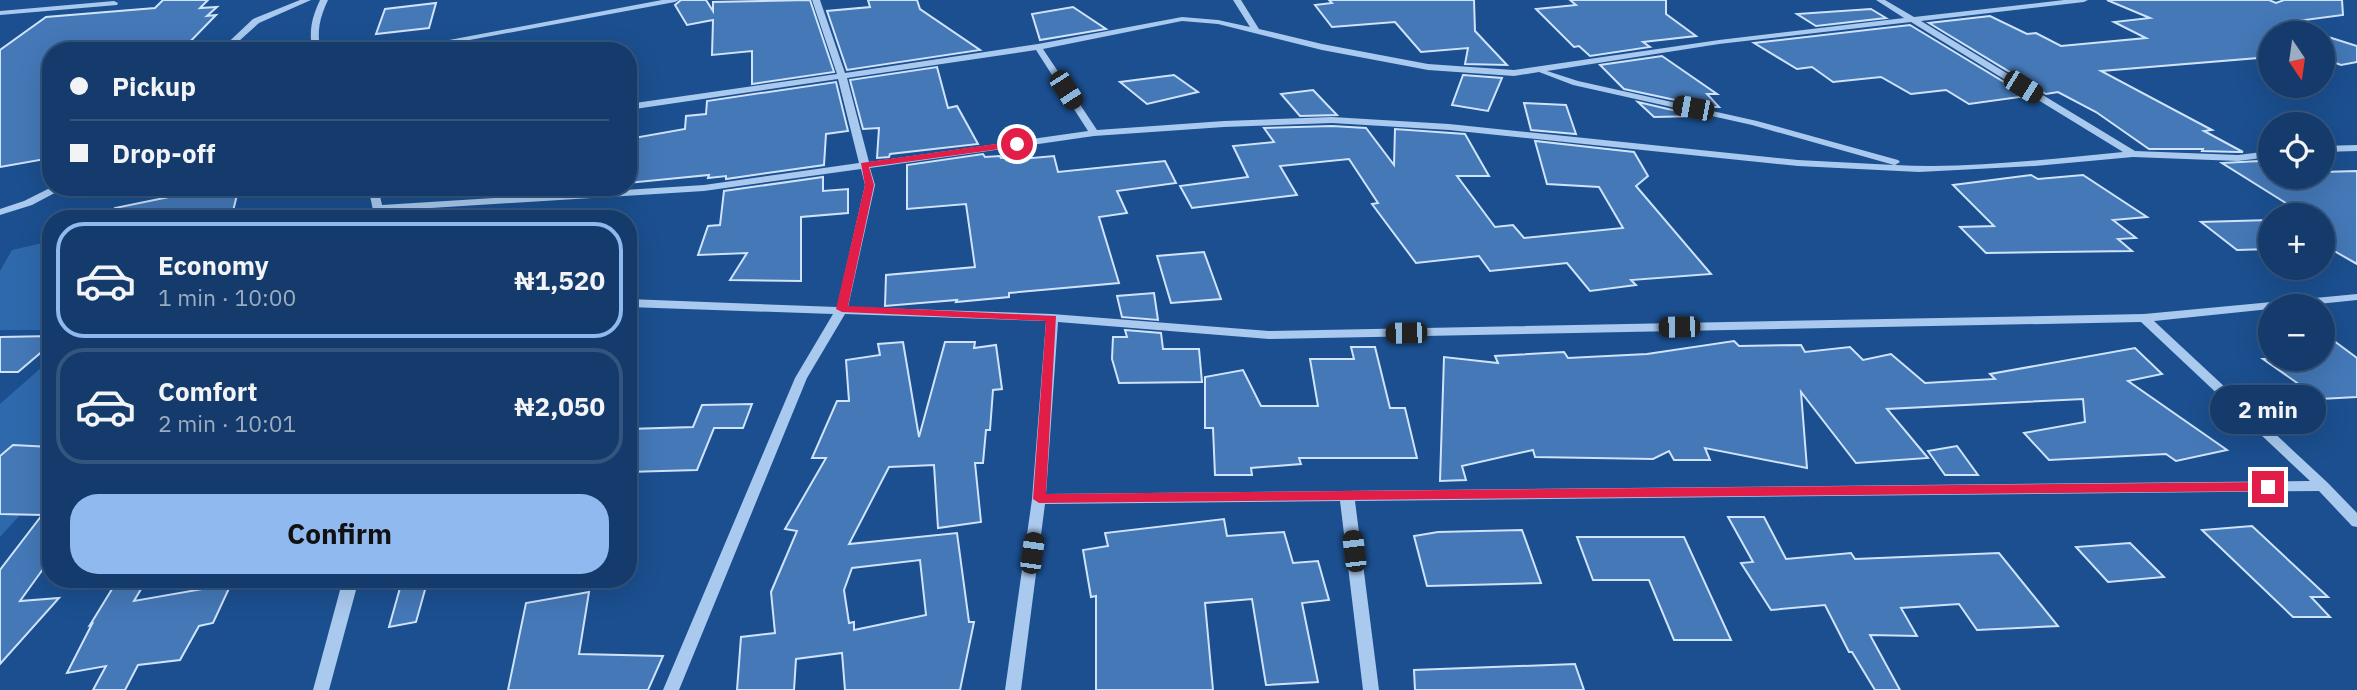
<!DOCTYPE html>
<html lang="en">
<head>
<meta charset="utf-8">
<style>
	:root { --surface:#143b6b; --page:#1d4271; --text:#f1f3f6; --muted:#9dadc1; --line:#33557e; --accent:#90b9f0 }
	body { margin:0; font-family:"IBM Plex Sans",sans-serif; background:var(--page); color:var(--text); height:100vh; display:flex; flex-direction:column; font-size:26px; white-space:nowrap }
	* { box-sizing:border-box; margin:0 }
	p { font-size:23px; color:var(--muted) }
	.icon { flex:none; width:38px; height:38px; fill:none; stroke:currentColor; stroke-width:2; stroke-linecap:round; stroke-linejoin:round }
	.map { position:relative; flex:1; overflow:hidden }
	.panel { position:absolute; left:42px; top:210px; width:595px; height:378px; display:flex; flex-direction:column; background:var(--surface); border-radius:28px; box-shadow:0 7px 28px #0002,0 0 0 2px var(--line) }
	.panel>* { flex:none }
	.hud { position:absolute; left:42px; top:42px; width:595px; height:154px; border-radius:28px; box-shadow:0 7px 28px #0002,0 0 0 2px var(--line); display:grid; align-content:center; height:154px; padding:0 28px; background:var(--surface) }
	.needle { width:46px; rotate:167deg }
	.fabs { position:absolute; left:2258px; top:21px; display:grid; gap:14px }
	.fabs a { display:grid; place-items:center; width:77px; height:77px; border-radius:50%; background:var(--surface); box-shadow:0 7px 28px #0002,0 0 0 2px var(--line); font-size:35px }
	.end { position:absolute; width:32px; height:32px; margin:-16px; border:9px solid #e11d48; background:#fff; box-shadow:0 0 0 4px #fff }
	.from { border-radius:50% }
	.bubble { position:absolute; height:49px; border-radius:24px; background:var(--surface); box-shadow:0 7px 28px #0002,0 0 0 2px var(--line); font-size:23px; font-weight:700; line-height:49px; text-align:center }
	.car { position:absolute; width:21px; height:42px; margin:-21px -10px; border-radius:9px; box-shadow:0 0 5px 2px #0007; background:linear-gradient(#222 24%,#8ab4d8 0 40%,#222 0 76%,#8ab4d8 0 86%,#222 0) }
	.hud b { display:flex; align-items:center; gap:24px; height:66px; font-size:26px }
	.hud b+b { border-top:2px solid var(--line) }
	.hud i { width:18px; height:18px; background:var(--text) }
	ul { padding:12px 0 0; list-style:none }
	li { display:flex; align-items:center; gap:21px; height:116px; margin:0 14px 10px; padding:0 14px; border:4px solid var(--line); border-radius:28px }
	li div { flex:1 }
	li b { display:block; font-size:26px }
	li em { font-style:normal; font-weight:700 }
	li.active { border-color:var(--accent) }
	li>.icon { width:63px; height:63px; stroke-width:1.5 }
	.primary-button { display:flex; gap:14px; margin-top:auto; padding:14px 28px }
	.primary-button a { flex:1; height:80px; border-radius:28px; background:var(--accent); color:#111; font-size:28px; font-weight:700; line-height:80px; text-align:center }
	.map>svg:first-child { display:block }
</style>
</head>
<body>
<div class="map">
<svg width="2357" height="690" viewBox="0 0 2357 690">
	<rect width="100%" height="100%" fill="#1b4f8f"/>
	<g fill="#2e69ad">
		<polygon points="51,241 51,330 0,330 0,271 12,250"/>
		<polygon points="51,359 51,481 0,537 0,404"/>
	</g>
	<g fill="#4478b7" stroke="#cfe3fa" stroke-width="2" fill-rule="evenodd">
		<polygon points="163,0 208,0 200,8 217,7 207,16 216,15 181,51 51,51 51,158 0,167 0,50 46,17 155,8"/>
		<polygon points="681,0 706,0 713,11 713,2 810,0 834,72 752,84 752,51 712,55 713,20 687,25 675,5"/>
		<polygon points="868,0 917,0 920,9 980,50 847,70 827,11 870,7"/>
		<polygon points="1329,0 1474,0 1475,31 1507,65 1465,64 1468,48 1421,52 1395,22 1332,27 1315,5 1332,3"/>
		<polygon points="1570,0 1666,0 1666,14 1696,36 1643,42 1650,47 1590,56 1579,46 1574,47 1536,9 1576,5"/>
		<polygon points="2107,0 2269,0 2276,3 2284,0 2342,0 2343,15 2283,23 2317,33 2270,33 2270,57 2101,71 2212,130 2204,131 2243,152 2238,152 2202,151 2203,149 2149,149 2096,112 2058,92 2046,94 1929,23 1990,16 2027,34 2036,33 2061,46 2146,38 2114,22 2150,18"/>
		<polygon points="436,3 429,28 376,34 385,9"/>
		<polygon points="1073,7 1106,29 1040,40 1032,14"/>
		<polygon points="1871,9 1886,18 1816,26 1797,14"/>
		<polygon points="1910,25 2027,96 1969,104 1946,90 1911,94 1881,77 1833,82 1812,67 1797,69 1754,43"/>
		<polygon points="2322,35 2357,46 2357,62 2341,65 2322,58"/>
		<polygon points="1662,56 1717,94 1707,94 1719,107 1708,107 1624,89 1600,65"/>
		<polygon points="937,67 948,108 957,106 978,144 890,154 889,157 877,158 879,128 863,129 850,80"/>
		<polygon points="1174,75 1198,92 1147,104 1120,82"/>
		<polygon points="1463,75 1502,78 1488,111 1452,105"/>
		<polygon points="836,82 848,131 826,134 824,165 726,179 726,176 708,178 709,175 628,183 628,139 685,129 686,116 706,114 707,101"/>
		<polygon points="1313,90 1337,115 1300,116 1281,94"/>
		<polygon points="1638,102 1698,116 1654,117"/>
		<polygon points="1524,103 1566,105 1576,134 1531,130"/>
		<polygon points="1332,126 1366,128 1394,165 1395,129 1465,134 1489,176 1457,176 1495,227 1513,225 1524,238 1623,228 1599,187 1547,184 1535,141 1634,152 1648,176 1636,186 1711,274 1631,280 1636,285 1590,291 1567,263 1490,271 1479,256 1416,263 1372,204 1378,203 1349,159 1280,166 1297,195 1192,208 1180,186 1248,177 1233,146 1274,142 1264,128"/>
		<polygon points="983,154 985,157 1000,156 1001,158 1021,156 1021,159 1054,156 1058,172 1165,161 1176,183 1117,191 1127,213 1099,217 1119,283 1009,293 1009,297 956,302 957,300 885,306 886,275 975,267 966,204 907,209 907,165"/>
		<polygon points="2259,161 2270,167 2270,177 2322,177 2322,172 2357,171 2357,264 2322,244 2322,215 2305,215 2222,163"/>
		<polygon points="2031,175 2038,179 2083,175 2147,217 2113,220 2136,238 2118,239 2132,251 1986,253 1960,227 1994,226 1953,185"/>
		<polygon points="823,177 823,191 848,189 848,213 801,217 801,281 730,280 747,253 698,255 708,226 720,225 724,191"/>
		<polygon points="218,187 239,187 231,219 116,219 115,208"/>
		<polygon points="2270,220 2270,249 2237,250 2201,222"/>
		<polygon points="1204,252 1221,299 1171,303 1157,256"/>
		<polygon points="1154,293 1158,320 1122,317 1117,296"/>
		<polygon points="1125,330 1161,333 1163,349 1199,349 1202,382 1119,383 1112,359 1113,337 1127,337"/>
		<polygon points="2322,332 2357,358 2357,397 2320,399 2263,359 2322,359"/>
		<polygon points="51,336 51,344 18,372 0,372 0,337"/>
		<polygon points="1734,341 1739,346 1801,345 1805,352 1850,347 1863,360 1891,354 1925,383 1995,379 1990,374 2135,348 2162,374 2128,381 2227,450 2176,461 2166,454 2049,460 2024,433 2085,422 2083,399 1887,409 1928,458 1856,463 1801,392 1807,468 1705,448 1710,460 1674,460 1669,451 1653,459 1535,457 1533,450 1462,466 1466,480 1440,481 1444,357 1498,363 1495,356 1564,352 1568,358 1647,354"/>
		<path d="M903,342L919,437L945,342H975L974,348L996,345L1002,389L993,390L990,430H986L983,463H975L981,522L938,528L934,465L889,467L849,544L957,533L969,622H974L960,690H845L842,653L796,659L794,690H737L741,637L775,633L771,592L797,531L785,529L826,458H812L837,401H849L846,360L880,355L878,344ZM920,560L926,615L854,630V622L849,623L844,590L852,568Z"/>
		<polygon points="1351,347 1375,347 1390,408 1405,408 1417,458 1299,458 1301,464 1251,468 1252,475 1215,475 1213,428 1205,428 1205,377 1243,370 1261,406 1318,406 1310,359 1354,359"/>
		<polygon points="752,404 743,428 714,428 697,470 628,472 628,429 693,427 702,405"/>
		<polygon points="13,445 51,447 51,558 20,601 59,598 0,664 0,570 42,515 0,514 0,456"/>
		<polygon points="1957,446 1978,475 1945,475 1928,451"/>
		<polygon points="1728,517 1764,517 1786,559 1851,553 1855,559 1999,553 2058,626 1977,630 1959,604 1901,608 1917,636 1870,635 1900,690 1875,690 1852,652 1849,652 1825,605 1771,610 1741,563 1753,562"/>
		<polygon points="1224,519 1227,536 1284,532 1293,563 1318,561 1329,600 1302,603 1318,682 1266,685 1252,599 1205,603 1213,690 1096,690 1096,596 1091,597 1083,550 1108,546 1105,533"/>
		<polygon points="2252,526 2328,597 2311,597 2330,617 2293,617 2202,530"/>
		<polygon points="1522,530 1541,583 1427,586 1414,536 1438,532"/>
		<polygon points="1577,537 1684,537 1731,640 1674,640 1649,580 1593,580"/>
		<polygon points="2130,543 2164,577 2108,582 2076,547"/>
		<polygon points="147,579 134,601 231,584 213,623 199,626 180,660 138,665 125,690 93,690 106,666 67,673 92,624 90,625 117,581"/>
		<polygon points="428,579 416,622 389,627 402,581"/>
		<polygon points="589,592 579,654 663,656 648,690 508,690 526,603"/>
		<polygon points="1575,664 1584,690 1415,690 1414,670"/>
	</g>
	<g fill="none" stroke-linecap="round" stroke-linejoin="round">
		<g fill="#a9c9ee" fill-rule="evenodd">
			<polygon points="300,0 311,0 259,23 228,51 219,51 253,19"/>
			<path d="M320,0H328C320,17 316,32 321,51H313C308,32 312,17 320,0Z"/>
			<polygon points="662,0 679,0 675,2 410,51 391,51"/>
			<path d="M812,0H820L845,73L1038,44L1182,17L1218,20L1250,27L1233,0H1241L1259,29L1322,44L1428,64L1514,70L1719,40L1904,18L1876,0H1885L1914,17L2064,0H2088L2084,2L1921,21L2135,151L2238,155L2270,151V157L2238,161L2133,157L2035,166L1919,172L1798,166L1449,130L1332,123L1224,127L1094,136L870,168L875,185L848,307L1052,314L1269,331L2144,314L2357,294V300L2299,306H2270V309L2154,321L2328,483L2357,513V527L2352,526L2319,491L1355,501L1379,690H1363L1340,501L1045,504L1021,690H1005L1032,499L1046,321L845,314L807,378L679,690H663L795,378L833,314L628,307V299L837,307L865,185L861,169L704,191L383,211L385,219H375L368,187H378L382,205L704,185L859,163L838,79L628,110V104L837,74ZM1182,21L1218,24L1322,50L1428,70L1514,76L1539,72L1573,85L1752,125L1894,165L1798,160L1449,124L1332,117L1224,121L1097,130L1043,49ZM1911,22L2123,152C2048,159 1971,169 1895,165L1900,162L1898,160L1757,121L1578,81L1547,71L1719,44ZM1036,50L1088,131L869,162L847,78ZM1058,322L1269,339L2141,322L2310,481L1046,494Z"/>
			<polygon points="114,1 118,3 117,5 0,15 0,11"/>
			<polygon points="2357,145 2357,151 2322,152 2322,146"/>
			<polygon points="52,187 66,187 32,205 0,215 0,209 24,201"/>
			<polygon points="343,579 359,579 329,690 313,690"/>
		</g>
	</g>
	<polygon fill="#e11d48" points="1017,141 1022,144 1021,146 869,167 874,185 848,306 1056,316 1046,494 2268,482 2274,487 2268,491 1039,503 1033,499 1046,321 842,312 836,309 865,185 861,163"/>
</svg>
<div class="fabs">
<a><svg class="needle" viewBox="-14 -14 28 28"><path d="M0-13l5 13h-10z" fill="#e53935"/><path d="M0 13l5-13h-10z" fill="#9dadc1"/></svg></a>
<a><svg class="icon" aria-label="locate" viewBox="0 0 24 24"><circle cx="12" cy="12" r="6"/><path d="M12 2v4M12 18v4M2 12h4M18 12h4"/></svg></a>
<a>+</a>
<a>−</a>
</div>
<i class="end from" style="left:1017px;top:144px"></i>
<i class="end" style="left:2268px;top:487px"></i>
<div class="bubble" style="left:2210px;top:385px;width:116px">2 min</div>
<i class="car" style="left:2023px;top:87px;rotate:122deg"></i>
<i class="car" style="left:1066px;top:90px;rotate:147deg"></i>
<i class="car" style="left:1693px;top:108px;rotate:281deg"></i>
<i class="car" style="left:1679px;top:327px;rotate:269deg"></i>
<i class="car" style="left:1406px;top:333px;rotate:269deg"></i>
<i class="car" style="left:1354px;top:551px;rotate:353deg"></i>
<i class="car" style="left:1032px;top:553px;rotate:8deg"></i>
<div class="hud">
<b><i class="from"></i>Pickup</b>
<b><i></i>Drop-off</b>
</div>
<section class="panel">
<ul>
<li class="active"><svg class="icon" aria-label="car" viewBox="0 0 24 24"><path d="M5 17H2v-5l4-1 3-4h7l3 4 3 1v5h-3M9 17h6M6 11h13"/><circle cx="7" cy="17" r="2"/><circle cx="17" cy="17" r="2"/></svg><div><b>Economy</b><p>1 min · 10:00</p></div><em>₦1,520</em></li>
<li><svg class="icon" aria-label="car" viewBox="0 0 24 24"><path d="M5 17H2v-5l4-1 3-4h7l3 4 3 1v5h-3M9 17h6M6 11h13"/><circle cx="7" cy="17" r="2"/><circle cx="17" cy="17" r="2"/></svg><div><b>Comfort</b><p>2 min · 10:01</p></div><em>₦2,050</em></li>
</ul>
<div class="primary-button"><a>Confirm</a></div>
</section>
</div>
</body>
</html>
